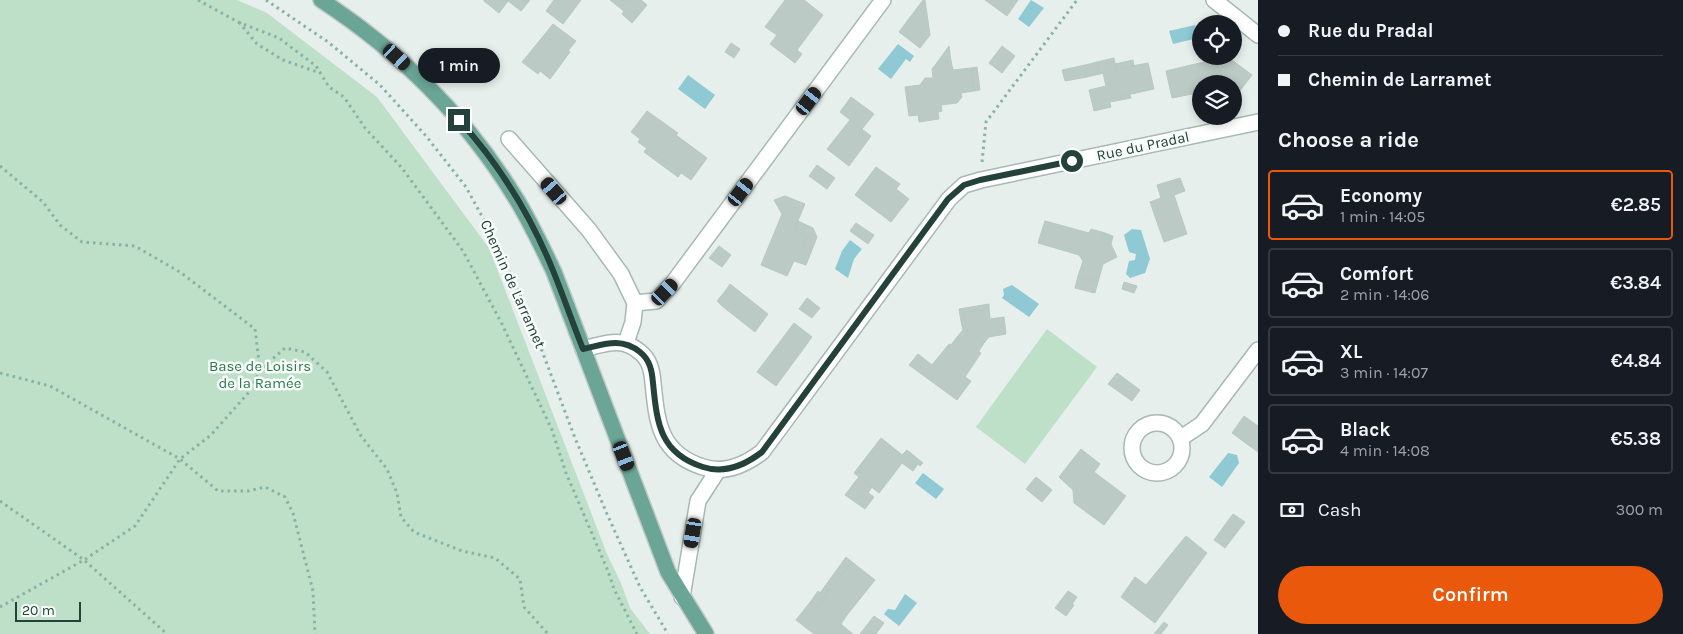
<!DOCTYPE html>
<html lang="en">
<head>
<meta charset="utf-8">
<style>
	:root { --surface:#171b24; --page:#20242c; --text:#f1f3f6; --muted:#9ea1a6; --line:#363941; --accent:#ea580c }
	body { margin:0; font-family:Karla,sans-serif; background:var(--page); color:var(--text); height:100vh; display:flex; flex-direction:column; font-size:19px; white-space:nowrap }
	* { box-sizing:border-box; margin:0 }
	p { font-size:16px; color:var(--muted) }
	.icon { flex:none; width:28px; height:28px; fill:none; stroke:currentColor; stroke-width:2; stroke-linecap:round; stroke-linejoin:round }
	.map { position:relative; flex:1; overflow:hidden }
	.panel { display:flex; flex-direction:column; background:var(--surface); width:425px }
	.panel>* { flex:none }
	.guide { display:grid; align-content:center; height:110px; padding:0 20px; background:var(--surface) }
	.buttons { position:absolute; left:1192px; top:15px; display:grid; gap:10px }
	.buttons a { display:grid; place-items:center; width:50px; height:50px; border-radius:50%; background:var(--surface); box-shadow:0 2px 8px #0003; font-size:25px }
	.scale { position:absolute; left:15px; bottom:12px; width:66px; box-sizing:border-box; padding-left:5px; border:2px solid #24423a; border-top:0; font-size:14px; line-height:18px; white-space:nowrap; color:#24423a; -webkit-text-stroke:4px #f7fbf9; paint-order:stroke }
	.end { position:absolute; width:22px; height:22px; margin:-11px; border:6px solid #24423a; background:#fff; box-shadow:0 0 0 2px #fff }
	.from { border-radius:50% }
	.bubble { position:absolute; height:35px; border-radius:18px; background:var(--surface); box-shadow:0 2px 8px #0003; font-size:16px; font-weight:600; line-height:35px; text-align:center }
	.car { position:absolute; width:15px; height:30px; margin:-15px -8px; border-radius:6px; box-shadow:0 0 4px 1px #0007; background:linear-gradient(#222 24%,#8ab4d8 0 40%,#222 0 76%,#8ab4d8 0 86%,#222 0) }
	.guide b { display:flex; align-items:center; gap:18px; height:48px; font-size:19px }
	.guide b+b { border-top:1px solid var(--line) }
	.guide i { width:12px; height:12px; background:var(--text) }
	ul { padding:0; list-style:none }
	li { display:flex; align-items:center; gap:15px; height:70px; margin:0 10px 8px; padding:0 10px; border:2px solid var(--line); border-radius:5px }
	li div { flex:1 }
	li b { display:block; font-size:19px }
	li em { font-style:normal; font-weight:600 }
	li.on { border-color:var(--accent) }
	li>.icon { width:45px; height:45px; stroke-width:1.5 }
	h2 { padding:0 20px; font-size:22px; line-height:60px }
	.pay { display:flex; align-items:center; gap:12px; height:55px; padding:0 20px; font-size:19px }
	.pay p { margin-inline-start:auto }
	.action { display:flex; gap:10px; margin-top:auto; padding:10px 20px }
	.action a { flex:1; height:58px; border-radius:30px; background:var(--accent); color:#fff; font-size:20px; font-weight:600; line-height:58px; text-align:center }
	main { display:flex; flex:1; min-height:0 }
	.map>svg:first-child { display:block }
</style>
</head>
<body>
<main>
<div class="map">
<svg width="1258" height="634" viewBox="0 0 1258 634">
	<rect width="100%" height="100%" fill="#e6efeb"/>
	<g fill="#bfe0c8">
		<polygon points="0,0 237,0 267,13 377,97 489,248 607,554 621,583 630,608 650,634 0,634"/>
		<polygon points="1047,329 1097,367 1025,464 976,427"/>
	</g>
	<g fill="#8ec9d4">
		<polygon points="1031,0 1044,8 1029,27 1018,19"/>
		<polygon points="1195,25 1198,38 1173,44 1169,31"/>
		<polygon points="898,44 914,56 910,62 906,59 891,79 878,69"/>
		<polygon points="688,75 715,95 705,109 678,89"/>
		<polygon points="1132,229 1141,230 1150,259 1145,273 1130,278 1126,274 1129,261 1135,260 1136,254 1129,252 1124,235"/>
		<polygon points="850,240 862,249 854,259 848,278 835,269 842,251"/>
		<polygon points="1012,285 1039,304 1029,317 1002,298 1004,295 1003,289"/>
		<polygon points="1228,453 1237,455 1239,463 1222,487 1209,477"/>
		<polygon points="923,473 944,489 936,499 915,483"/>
		<polygon points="905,594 917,603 899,626 884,614 888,609 895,610"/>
	</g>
	<g fill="#bbcac4" stroke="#b8c9c2">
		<polygon points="484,0 530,0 521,11 508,1 499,13 484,1"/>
		<polygon points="554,0 581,0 563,24 546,11"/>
		<polygon points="610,0 627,0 620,8"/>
		<polygon points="627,0 641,0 647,5 632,23 622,14 624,11 620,8"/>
		<polygon points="785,0 804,0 823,15 797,50 802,54 795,63 770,44 777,35 765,27"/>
		<polygon points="923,0 925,0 930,35 920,48 899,32"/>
		<polygon points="985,0 1018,0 1007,16"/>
		<polygon points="553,24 576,41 568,51 570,52 550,79 540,71 542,68 527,56"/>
		<polygon points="731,43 740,49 734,58 725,52"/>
		<polygon points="949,46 951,61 936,64"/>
		<polygon points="1002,46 1015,56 1002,73 989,63"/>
		<polygon points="527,56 542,68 538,74 522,62"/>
		<polygon points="1228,57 1252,75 1239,92 1234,93 1234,84 1201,84 1201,95 1197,93 1172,98 1166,71 1191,65 1193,72 1221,66"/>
		<polygon points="1114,58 1116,69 1148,63 1154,89 1109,99 1111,107 1094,111 1089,90 1106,86 1103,73 1100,74 1097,62"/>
		<polygon points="1219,59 1221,66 1193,72 1191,65"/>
		<polygon points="1133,60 1134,66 1116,69 1115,64"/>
		<polygon points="951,61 953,70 971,68 974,91 961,93 962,97 957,103 941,105 942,111 938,112 939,119 919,122 918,115 909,116 905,87 920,85 925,78 933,78 932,69 936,64"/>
		<polygon points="1097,62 1100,74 1087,77 1085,65"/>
		<polygon points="1085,65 1087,77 1065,81 1062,70"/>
		<polygon points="977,67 980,90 974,91 971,68"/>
		<polygon points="1130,95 1131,98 1110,102 1109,99"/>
		<polygon points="851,97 874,114 862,129 840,112"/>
		<polygon points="647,111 678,133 676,135 707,158 691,180 638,142 640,139 631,132"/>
		<polygon points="850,120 871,136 849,166 827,149"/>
		<polygon points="647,148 681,173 678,177 644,152"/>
		<polygon points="817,165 835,178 827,189 809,176"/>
		<polygon points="876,167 900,184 896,189 909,199 891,222 855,195"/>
		<polygon points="1180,178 1185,191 1174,195 1187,234 1164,242 1150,202 1161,198 1157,185"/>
		<polygon points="785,196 805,204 794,230 807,236 803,246 812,250 806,265 794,261 787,276 761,265 782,214 774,200"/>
		<polygon points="798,221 813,228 817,237 812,250 803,246 807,236 794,230"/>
		<polygon points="1045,221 1089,233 1091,229 1105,233 1102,242 1111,244 1117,257 1103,264 1098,282 1078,276 1083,261 1079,255 1038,243"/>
		<polygon points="856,223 874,235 868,244 850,231"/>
		<polygon points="1105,233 1113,236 1111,244 1102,242"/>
		<polygon points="719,246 731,255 722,267 709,258"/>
		<polygon points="1078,276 1098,282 1095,293 1075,288"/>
		<polygon points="1124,282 1137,286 1134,293 1122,289"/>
		<polygon points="730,284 768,314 755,332 722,306 727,299 729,300 732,296 726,290"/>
		<polygon points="726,290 732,296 729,300 727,299 722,306 717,301"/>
		<polygon points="807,298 820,308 812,318 799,309"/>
		<polygon points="989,304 989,308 964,313 965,320 961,321 959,309"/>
		<polygon points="989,308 990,319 1004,317 1006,334 989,337 984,343 977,337 970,345 981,353 965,377 971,381 957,400 909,365 918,354 932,365 949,344 951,345 957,337 960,340 964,340 968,335 967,329 963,330 961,321 965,320 964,313"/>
		<polygon points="794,323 812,337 776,386 757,372"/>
		<polygon points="967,329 968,335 964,340 960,340 957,337 963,330"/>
		<polygon points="977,337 984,343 979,351 970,345"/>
		<polygon points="1117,373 1140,390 1132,401 1108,384"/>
		<polygon points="1244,416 1258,426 1258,452 1232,433"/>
		<polygon points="881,438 906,458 879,493 854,473"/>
		<polygon points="1081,449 1100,464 1094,472 1126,496 1104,525 1074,503 1073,490 1059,477"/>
		<polygon points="907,450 923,463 920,466 918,464 913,471 902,463 906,458 902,455"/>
		<polygon points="859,477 872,487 868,493 854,483"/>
		<polygon points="1036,477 1052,490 1042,502 1026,489"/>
		<polygon points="854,483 874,497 865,509 845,495"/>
		<polygon points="1233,514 1245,522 1238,531 1227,522"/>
		<polygon points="1227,522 1230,525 1217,542 1214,540"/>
		<polygon points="1230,525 1238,531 1225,548 1217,542"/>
		<polygon points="1186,536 1207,553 1155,623 1121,597 1135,577 1146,585"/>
		<polygon points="846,557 852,562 825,596 827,598 819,608 811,601 818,591 820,593"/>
		<polygon points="852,562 875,580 847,615 842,612 836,620 853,634 814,634 796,620 811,601 819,608 827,598 825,596"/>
		<polygon points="1068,591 1077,597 1072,604 1074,605 1066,616 1055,608"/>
		<polygon points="842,612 847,615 841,624 836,620"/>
		<polygon points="874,616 884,623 876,634 860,634"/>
		<polygon points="1164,622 1168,625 1161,634 1154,634"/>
	</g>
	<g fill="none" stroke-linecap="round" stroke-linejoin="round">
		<defs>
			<g id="minor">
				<polyline points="1214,0 1258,35"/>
				<polyline points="509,139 589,230 621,274 635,303 633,322 626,343"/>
				<polyline points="635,303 656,301 673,283 883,0"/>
				<path d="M583,349C605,344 621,336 640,352C650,360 652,371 653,383C657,422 659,453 703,467C724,474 745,465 762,452L949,199L964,185L981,180L1258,122"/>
				<circle cx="1157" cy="448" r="25"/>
				<polyline points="1181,438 1202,424 1258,350"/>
				<polyline points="682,597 698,501 718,470"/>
			</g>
			<path id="major" d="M321,0C399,51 466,117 515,197C530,221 542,247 554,272L668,572L706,634"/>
		</defs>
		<use href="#minor" stroke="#a8b8b2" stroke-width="18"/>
		<use href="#major" stroke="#c2cac8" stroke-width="18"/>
		<g stroke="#86b3a5" stroke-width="3" stroke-dasharray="2.5 4" stroke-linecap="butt">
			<polyline points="198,0 238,22 279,38 316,66 329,87 344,97 365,128 402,168 463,251 502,324 552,430 566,473 608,571 614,589 637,634"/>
			<polyline points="266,0 328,42 380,85 426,136 466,187 496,242 525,306 575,438 607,514 640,587 668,634"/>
			<polyline points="239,22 257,44 283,60 320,73"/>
			<polyline points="982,162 986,122 1077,0"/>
			<polyline points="0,166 43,202 60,225 82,242 135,246 180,272 255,329 260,370"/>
			<polyline points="0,373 50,386 180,459 218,491 248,491 265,487 285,497 293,513 313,591 315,634"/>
			<polyline points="0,501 84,560 167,634"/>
			<polyline points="0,607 84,560 135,526 180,459 211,435 249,392 260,370 285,348 305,352 327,372 361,436 387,469 397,493 401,517 414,532 462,551 495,558 520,579 524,607 548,634"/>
		</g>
		<use href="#minor" stroke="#fff" stroke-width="15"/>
		<use href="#major" stroke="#6aa596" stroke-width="15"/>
	</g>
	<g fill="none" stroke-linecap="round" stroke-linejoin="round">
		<path stroke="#24423a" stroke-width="6" d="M459,120C499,164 532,218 554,273C564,298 573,324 583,349C604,344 622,337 640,352C650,360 652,371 653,383C657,422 659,453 703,467C724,474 745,465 762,452L948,199L964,185L980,180L1072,161"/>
	</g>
	<g text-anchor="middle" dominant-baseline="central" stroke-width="5" stroke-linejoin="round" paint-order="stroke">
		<g font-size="15" fill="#24423a" stroke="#f7fbf9">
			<text transform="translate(1143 146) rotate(-12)">Rue du Pradal</text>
			<text transform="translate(513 284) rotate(66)">Chemin de Larramet</text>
		</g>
		<g font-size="15" fill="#2d7a4b" stroke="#f7fbf9">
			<text x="260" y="366">Base de Loisirs<tspan x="260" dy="17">de la Ramée</tspan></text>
		</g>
	</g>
</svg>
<div class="buttons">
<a><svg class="icon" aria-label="locate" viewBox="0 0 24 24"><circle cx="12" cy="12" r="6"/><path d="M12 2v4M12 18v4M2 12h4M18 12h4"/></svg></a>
<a><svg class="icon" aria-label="layers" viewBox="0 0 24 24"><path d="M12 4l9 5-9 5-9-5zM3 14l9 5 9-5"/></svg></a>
</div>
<div class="scale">20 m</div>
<i class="end from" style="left:1072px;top:161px"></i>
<i class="end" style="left:459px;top:120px"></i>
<div class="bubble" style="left:418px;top:48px;width:82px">1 min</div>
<i class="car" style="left:397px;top:57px;rotate:132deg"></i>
<i class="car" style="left:809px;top:101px;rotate:37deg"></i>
<i class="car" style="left:554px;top:191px;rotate:319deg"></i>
<i class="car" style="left:741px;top:192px;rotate:37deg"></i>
<i class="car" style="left:665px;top:292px;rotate:44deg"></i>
<i class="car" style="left:624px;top:456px;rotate:159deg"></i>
<i class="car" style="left:693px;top:533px;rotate:189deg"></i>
</div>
<section class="panel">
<div class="guide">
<b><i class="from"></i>Rue du Pradal</b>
<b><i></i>Chemin de Larramet</b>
</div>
<h2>Choose a ride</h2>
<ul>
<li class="on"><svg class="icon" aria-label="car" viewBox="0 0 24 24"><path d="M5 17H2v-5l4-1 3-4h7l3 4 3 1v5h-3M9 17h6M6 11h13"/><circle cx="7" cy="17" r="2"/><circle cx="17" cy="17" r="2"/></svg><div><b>Economy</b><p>1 min · 14:05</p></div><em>€2.85</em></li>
<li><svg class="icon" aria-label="car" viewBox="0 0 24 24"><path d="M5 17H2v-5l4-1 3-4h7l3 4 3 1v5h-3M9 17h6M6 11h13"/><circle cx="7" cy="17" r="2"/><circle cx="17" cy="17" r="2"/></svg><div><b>Comfort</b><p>2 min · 14:06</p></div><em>€3.84</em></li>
<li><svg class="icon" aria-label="car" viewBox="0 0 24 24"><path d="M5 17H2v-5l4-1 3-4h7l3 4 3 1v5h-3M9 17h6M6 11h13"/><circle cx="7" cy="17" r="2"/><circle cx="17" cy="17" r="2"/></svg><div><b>XL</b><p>3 min · 14:07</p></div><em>€4.84</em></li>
<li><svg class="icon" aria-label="car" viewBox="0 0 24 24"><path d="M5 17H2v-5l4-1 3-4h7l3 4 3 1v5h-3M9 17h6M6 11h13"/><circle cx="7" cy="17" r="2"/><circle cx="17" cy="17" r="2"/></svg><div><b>Black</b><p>4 min · 14:08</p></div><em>€5.38</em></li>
</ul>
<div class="pay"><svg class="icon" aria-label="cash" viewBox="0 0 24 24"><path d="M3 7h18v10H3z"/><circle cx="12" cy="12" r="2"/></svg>Cash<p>300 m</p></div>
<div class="action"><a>Confirm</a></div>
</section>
</main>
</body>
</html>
